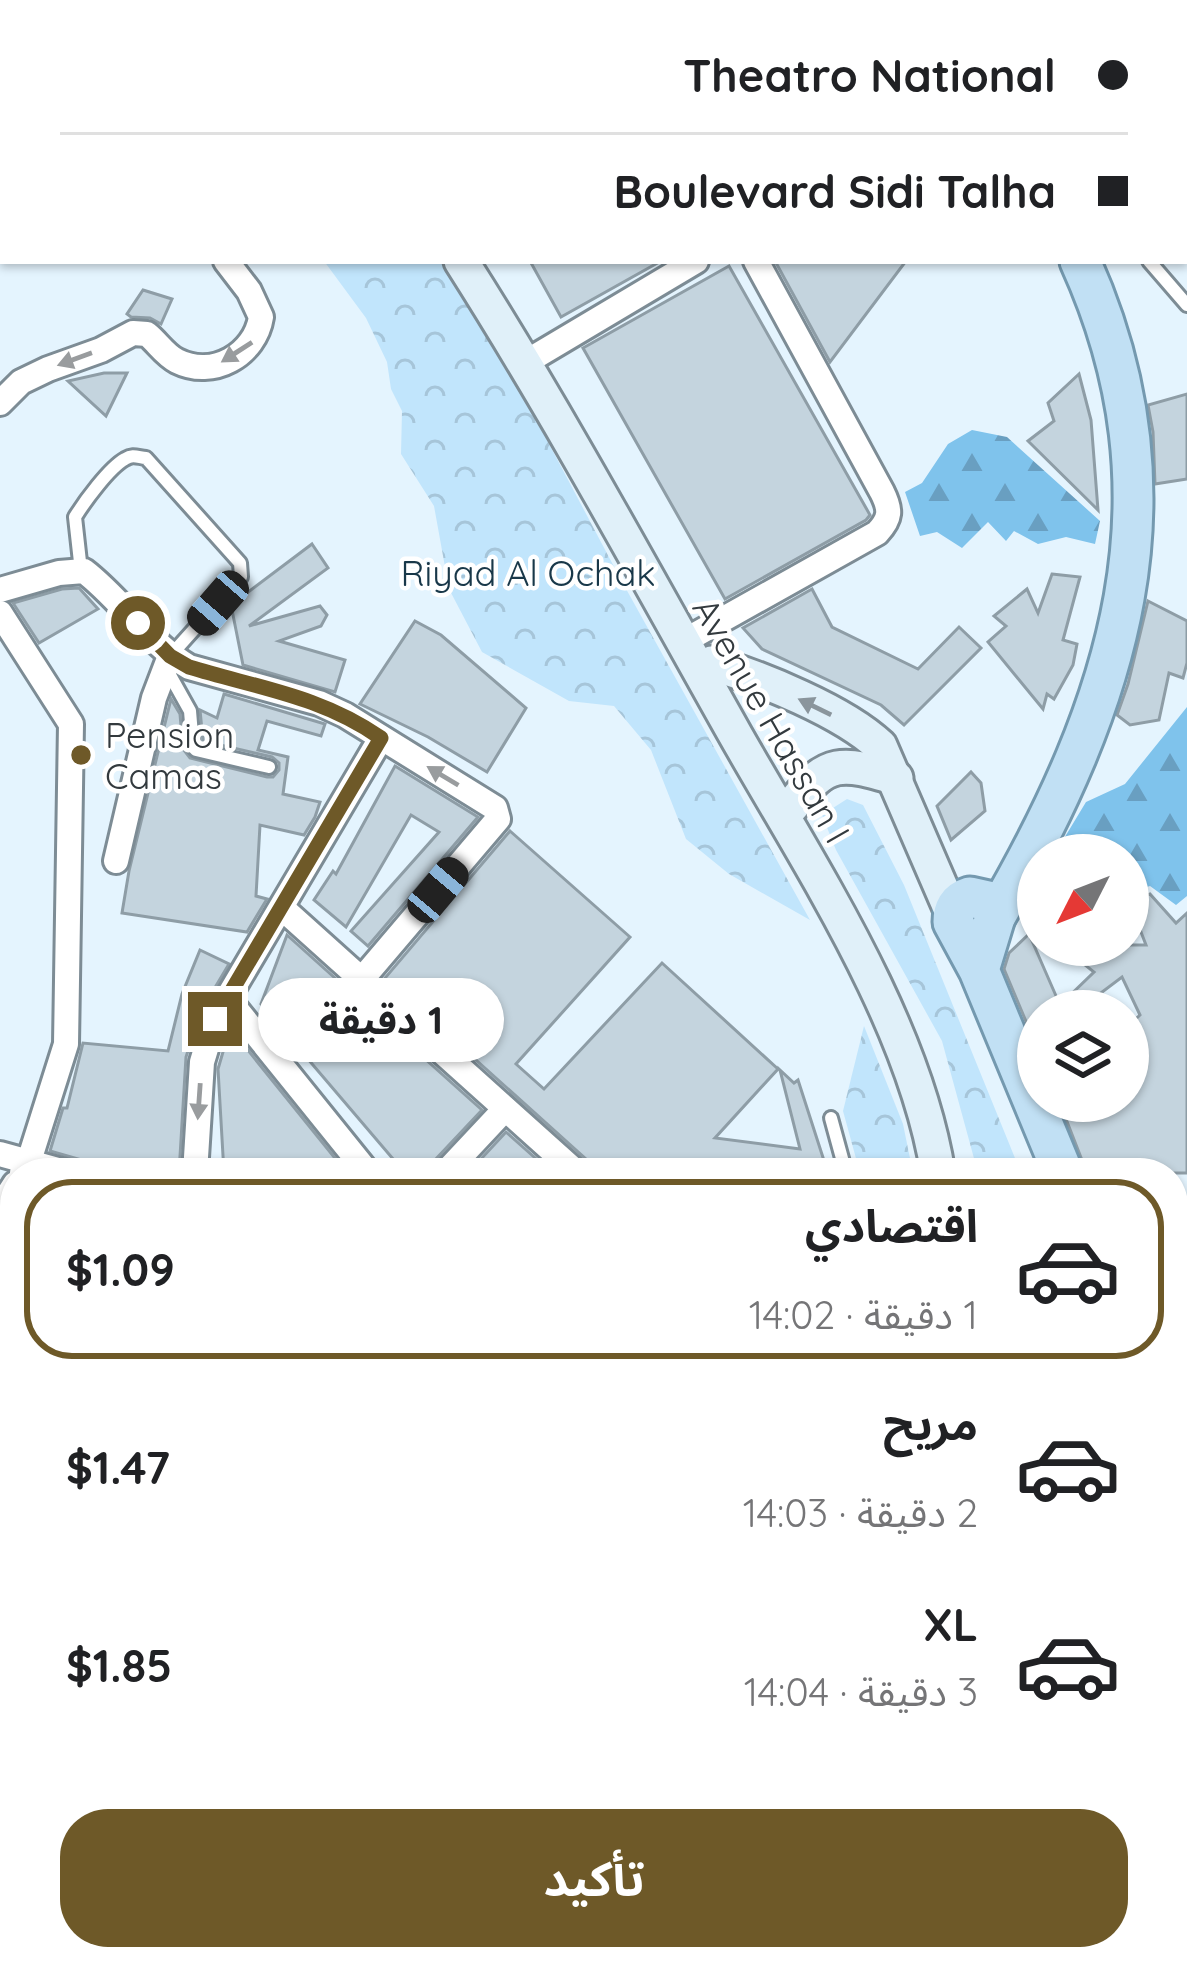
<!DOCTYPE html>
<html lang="ar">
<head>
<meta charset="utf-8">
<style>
	:root { --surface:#fff; --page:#f2f2f2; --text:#202124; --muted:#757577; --line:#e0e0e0; --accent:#6e5928 }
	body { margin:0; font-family:Quicksand,"Noto Sans Arabic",sans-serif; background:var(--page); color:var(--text); direction:rtl; height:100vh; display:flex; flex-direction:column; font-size:45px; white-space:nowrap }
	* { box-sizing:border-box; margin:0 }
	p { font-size:39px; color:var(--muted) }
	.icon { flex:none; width:66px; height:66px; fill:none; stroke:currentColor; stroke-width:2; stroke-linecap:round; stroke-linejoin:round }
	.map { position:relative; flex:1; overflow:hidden; direction:ltr }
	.drawer { position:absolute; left:0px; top:1158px; width:1188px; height:813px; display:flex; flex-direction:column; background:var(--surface); border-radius:48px 48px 0 0; box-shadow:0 3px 9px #0004; direction:rtl }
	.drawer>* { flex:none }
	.banner { position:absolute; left:0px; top:0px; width:1188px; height:264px; box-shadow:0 3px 9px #0004; direction:rtl; display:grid; align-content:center; height:264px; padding:0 60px; background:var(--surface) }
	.needle { width:78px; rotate:228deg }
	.tools { position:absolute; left:1017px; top:834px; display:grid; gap:24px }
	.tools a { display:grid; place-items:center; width:132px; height:132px; border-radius:50%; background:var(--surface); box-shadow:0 3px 9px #0004; font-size:60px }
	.end { position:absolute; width:54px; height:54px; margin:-27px; border:15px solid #6e5928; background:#fff; box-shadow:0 0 0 6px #fff }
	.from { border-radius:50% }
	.bubble { position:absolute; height:84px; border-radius:42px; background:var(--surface); box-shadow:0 3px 9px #0004; font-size:39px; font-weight:700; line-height:84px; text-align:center; direction:rtl }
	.car { position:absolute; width:36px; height:72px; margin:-36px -18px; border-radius:15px; box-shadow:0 0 9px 3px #0007; background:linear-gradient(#222 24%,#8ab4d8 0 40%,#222 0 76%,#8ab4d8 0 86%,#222 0) }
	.banner b { display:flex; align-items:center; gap:42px; height:114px; font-size:45px }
	.banner b+b { border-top:3px solid var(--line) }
	.banner i { width:30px; height:30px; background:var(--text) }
	ul { padding:21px 0 0; list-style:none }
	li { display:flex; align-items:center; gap:36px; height:180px; margin:0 24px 18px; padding:0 36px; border:6px solid transparent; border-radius:48px }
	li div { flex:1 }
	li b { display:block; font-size:45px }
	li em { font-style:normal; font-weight:700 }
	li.selected { border-color:var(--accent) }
	li>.icon { width:108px; height:108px; stroke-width:1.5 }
	.cta { display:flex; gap:24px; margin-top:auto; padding:24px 60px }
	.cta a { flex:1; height:138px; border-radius:48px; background:var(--accent); color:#fff; font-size:48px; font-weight:700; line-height:138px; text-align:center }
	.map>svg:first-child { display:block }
</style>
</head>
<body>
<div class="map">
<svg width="1187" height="1970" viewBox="0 0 1187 1970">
	<defs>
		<pattern id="forest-firs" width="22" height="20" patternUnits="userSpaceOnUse" patternTransform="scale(3)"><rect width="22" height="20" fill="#7fc3ec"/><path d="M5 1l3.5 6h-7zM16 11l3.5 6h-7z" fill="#699fc1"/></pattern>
		<pattern id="park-crowns" width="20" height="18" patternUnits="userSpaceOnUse" patternTransform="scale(3)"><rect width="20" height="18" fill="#c1e5fc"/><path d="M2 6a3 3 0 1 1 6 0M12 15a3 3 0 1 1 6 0" fill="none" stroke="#a6c5d9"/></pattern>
	</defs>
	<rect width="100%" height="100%" fill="#e4f4fe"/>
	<g fill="url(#forest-firs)">
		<polygon points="972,430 1007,437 1100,521 1095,544 1066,537 1038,544 1014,531 1006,541 988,522 962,548 937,532 920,536 905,492 922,483 948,444"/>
		<polygon points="1187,707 1187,896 1176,905 1150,886 1128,893 1128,855 1054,855 1086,802 1125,784"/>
	</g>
	<g fill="url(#park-crowns)">
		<polygon points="324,261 443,261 475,304 620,578 810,920 729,874 686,839 651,750 614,706 569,701 482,652 449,589 434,506 401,454 402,411 391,389 387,362 366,318"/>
		<polygon points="847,799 863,805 904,885 1021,1173 978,1173 942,1041 836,850 822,815"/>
		<polygon points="864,1026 903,1124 913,1173 860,1173 843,1111"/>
		<polygon points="1173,1532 1187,1563 1187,1805 1173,1758"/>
	</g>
	<g fill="#c4d4de" stroke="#8e9da6" stroke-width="3">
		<polygon points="530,261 661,261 561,317"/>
		<polygon points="775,261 906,261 830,362"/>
		<polygon points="729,266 870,515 866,520 725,599 583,348"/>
		<polygon points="143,290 172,299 161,324 150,318 131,317 127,314"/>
		<polygon points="104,373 127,373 106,416 68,381"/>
		<polygon points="1079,374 1091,420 1098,510 1028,441 1054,421 1048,403"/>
		<polygon points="1187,394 1187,479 1155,484 1153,432 1148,405"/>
		<polygon points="312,544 328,568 249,626 320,606 327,615 321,626 279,641 345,660 335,692 243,665 231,605"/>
		<polygon points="1052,574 1080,577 1063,640 1077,644 1073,665 1054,699 1047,694 1043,709 988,642 1006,626 994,616 1027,589 1038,613"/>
		<polygon points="79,588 98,609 39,643 13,603 62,589"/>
		<polygon points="812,589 832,627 918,669 959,627 981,648 904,725 881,705 762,649 743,628"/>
		<polygon points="1148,601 1187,621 1187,663 1183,678 1169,673 1159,720 1130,725 1117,715 1128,684"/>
		<polygon points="415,621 441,635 526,708 487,772 428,737 360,704"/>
		<polygon points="224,694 325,724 321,736 267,721 258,750 288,757 283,794 320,802 315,817 304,835 260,825 256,896 267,899 247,932 122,913 129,871 171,699 180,714 183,749 190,758 267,777 273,777 279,770 279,763 272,757 203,741 200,710 217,718"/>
		<polygon points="395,766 478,817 368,946 351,931 439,832 411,815 346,927 314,900 333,871 336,874"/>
		<polygon points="971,772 981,783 985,811 951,840 937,806"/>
		<polygon points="510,831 630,937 516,1064 544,1089 662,963 778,1069 715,1138 800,1149 780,1070 794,1083 798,1080 828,1173 593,1173 588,1161 385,978"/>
		<polygon points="1150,894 1176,923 1187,913 1187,1173 1087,1173 1059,1101 1128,1101 1128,1026 1140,1015 1122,977 1077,1011 1038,1011 1038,1050 1004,969 1009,953 1029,934 1060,1005 1094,972 1080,961 1090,955 1082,945 1146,945 1129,901"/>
		<polygon points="287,935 482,1110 433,1162 429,1173 405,1173 261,1004"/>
		<polygon points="200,950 229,964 201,1011 186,1057 179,1173 116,1173 116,1170 50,1151 63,1108 67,1108 83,1043 168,1051 182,994"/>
		<polygon points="230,1028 347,1173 224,1173 218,1069"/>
		<polygon points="506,1132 552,1173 468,1173"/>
		<polygon points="0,1292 15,1303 15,1343 0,1328"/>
		<polygon points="15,1848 15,1910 0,1929 0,1856 7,1855"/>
	</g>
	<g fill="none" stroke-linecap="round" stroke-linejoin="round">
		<defs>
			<g id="lane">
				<polyline points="1149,261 1187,305"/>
				<path d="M81,571L75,517C85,501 109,468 125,459C133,454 137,457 146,458L240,563L241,577L171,655"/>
				<polyline points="166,668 190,711 193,747 196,750 269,767"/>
				<polyline points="831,1118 846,1173"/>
			</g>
			<g id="street">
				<polyline points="602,0 602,3"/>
				<polyline points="860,0 863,3"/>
				<polyline points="0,113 3,115"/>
				<polyline points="0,183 3,183"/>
				<polyline points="538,355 696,261"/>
				<path d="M0,403L21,382L48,369L101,350L133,333L147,334C157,342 165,355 177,361C213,379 255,355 261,317L249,291L226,261"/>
				<path d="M0,590L59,573L84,571C122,600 148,643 189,667L319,703L345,715L495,808L498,819L362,979"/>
				<polyline points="0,613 71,724 66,1044 29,1161 22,1173"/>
				<path d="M695,635L877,533C891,518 891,510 882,492L756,261"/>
				<polyline points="116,861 154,698 170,656"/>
				<polyline points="282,908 577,1173"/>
				<polyline points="227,998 368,1173"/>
				<polyline points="0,1154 69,1173"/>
				<polyline points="195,1173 202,1062 215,1019 381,738"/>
				<polyline points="445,1173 505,1109"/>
				<polyline points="0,1208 15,1184"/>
				<polyline points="0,1269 15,1283"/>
				<polyline points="1173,1318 1187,1309"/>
				<polyline points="0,1840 15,1822"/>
				<polyline points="1173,1929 1183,1970"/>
				<polyline points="104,1956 106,1970"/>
				<polyline points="367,1956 379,1970"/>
				<polyline points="603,1956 615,1970"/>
				<polyline points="972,1956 974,1970"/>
				<polyline points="650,1970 664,1956"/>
			</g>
			<g id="secondary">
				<polyline points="74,0 82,3"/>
				<polyline points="992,3 996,0"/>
				<path d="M461,261C559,415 646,576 736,736C811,868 914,1022 938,1173"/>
				<path d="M712,663C762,679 843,711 880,746L953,915"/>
				<path d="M792,806C827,758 842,762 896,778"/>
				<polyline points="798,1956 799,1970"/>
				<polyline points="259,1970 272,1956"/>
			</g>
			<g id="primary">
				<polyline points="272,0 275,3"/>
				<polyline points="319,0 322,3"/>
				<polyline points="195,3 197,0"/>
				<path d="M995,917C1119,704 1187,497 1080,261"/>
				<path d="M979,970L996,914L988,901L970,897C957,901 953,910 953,922L979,970L1063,1173"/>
				<polyline points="1173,1439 1187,1474"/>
			</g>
		</defs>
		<use href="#lane" stroke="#7d8c95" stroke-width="18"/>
		<use href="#street" stroke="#7d8c95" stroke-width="30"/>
		<use href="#secondary" stroke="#7d8c95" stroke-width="39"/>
		<use href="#primary" stroke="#7499af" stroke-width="45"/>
		<use href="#lane" stroke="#fff" stroke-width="12"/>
		<use href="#street" stroke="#fff" stroke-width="24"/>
		<use href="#secondary" stroke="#e0f0f9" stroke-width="33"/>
		<use href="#primary" stroke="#c1e0f4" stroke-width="39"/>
	</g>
	<defs><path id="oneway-solid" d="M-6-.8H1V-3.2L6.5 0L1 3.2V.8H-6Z" transform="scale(3)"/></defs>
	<g fill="#999c9e">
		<use href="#oneway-solid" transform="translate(237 352) rotate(147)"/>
		<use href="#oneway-solid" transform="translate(75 359) rotate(160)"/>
		<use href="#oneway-solid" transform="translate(443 776) rotate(-149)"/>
		<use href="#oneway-solid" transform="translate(199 1101) rotate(94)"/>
	</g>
	<use fill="#8a959c" href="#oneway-solid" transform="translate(815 707) rotate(-154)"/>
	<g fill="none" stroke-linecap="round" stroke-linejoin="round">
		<path stroke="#6e5928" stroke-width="15" d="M138,623L170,656L189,667C258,688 321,696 381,738L215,1019"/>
	</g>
	<circle fill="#6e5928" stroke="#fff" stroke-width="4.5" cx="81" cy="755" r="12"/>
	<g text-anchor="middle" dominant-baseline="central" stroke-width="9" stroke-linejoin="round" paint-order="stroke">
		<g font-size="36" fill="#193849" stroke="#fff">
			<text x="528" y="572">Riyad Al Ochak</text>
		</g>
		<g font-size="36" fill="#333a3e" stroke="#fff">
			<text transform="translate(772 720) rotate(60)">Avenue Hassan I</text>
		</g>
		<g font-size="36" fill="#333a3e" stroke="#fff" text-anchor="start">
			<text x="105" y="734">Pension<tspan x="105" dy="41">Camas</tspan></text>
		</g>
	</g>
</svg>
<div class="tools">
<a><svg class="needle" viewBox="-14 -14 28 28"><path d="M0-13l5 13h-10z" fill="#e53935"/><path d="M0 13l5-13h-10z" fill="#757577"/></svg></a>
<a><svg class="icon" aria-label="layers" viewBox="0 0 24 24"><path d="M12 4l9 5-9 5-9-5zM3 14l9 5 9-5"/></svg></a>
</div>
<i class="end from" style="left:138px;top:623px"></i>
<i class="end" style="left:215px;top:1019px"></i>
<div class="bubble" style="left:258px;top:978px;width:246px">1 دقيقة</div>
<i class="car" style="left:218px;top:603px;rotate:221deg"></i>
<i class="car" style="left:438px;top:890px;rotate:40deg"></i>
<div class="banner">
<b><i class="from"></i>Theatro National</b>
<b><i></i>Boulevard Sidi Talha</b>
</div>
<section class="drawer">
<ul>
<li class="selected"><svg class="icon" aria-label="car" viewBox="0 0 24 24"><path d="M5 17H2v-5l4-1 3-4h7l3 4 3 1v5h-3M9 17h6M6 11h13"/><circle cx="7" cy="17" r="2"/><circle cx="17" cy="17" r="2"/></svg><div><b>اقتصادي</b><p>1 دقيقة · 14:02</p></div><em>$1.09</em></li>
<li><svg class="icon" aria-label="car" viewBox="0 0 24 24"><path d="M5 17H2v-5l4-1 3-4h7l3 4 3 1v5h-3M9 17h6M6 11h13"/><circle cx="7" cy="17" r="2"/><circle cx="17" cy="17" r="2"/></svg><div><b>مريح</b><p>2 دقيقة · 14:03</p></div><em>$1.47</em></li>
<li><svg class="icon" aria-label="car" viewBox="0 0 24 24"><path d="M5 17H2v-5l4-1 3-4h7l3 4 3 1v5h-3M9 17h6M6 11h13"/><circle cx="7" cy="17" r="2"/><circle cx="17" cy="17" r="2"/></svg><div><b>XL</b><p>3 دقيقة · 14:04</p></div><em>$1.85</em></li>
</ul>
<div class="cta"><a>تأكيد</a></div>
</section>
</div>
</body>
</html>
